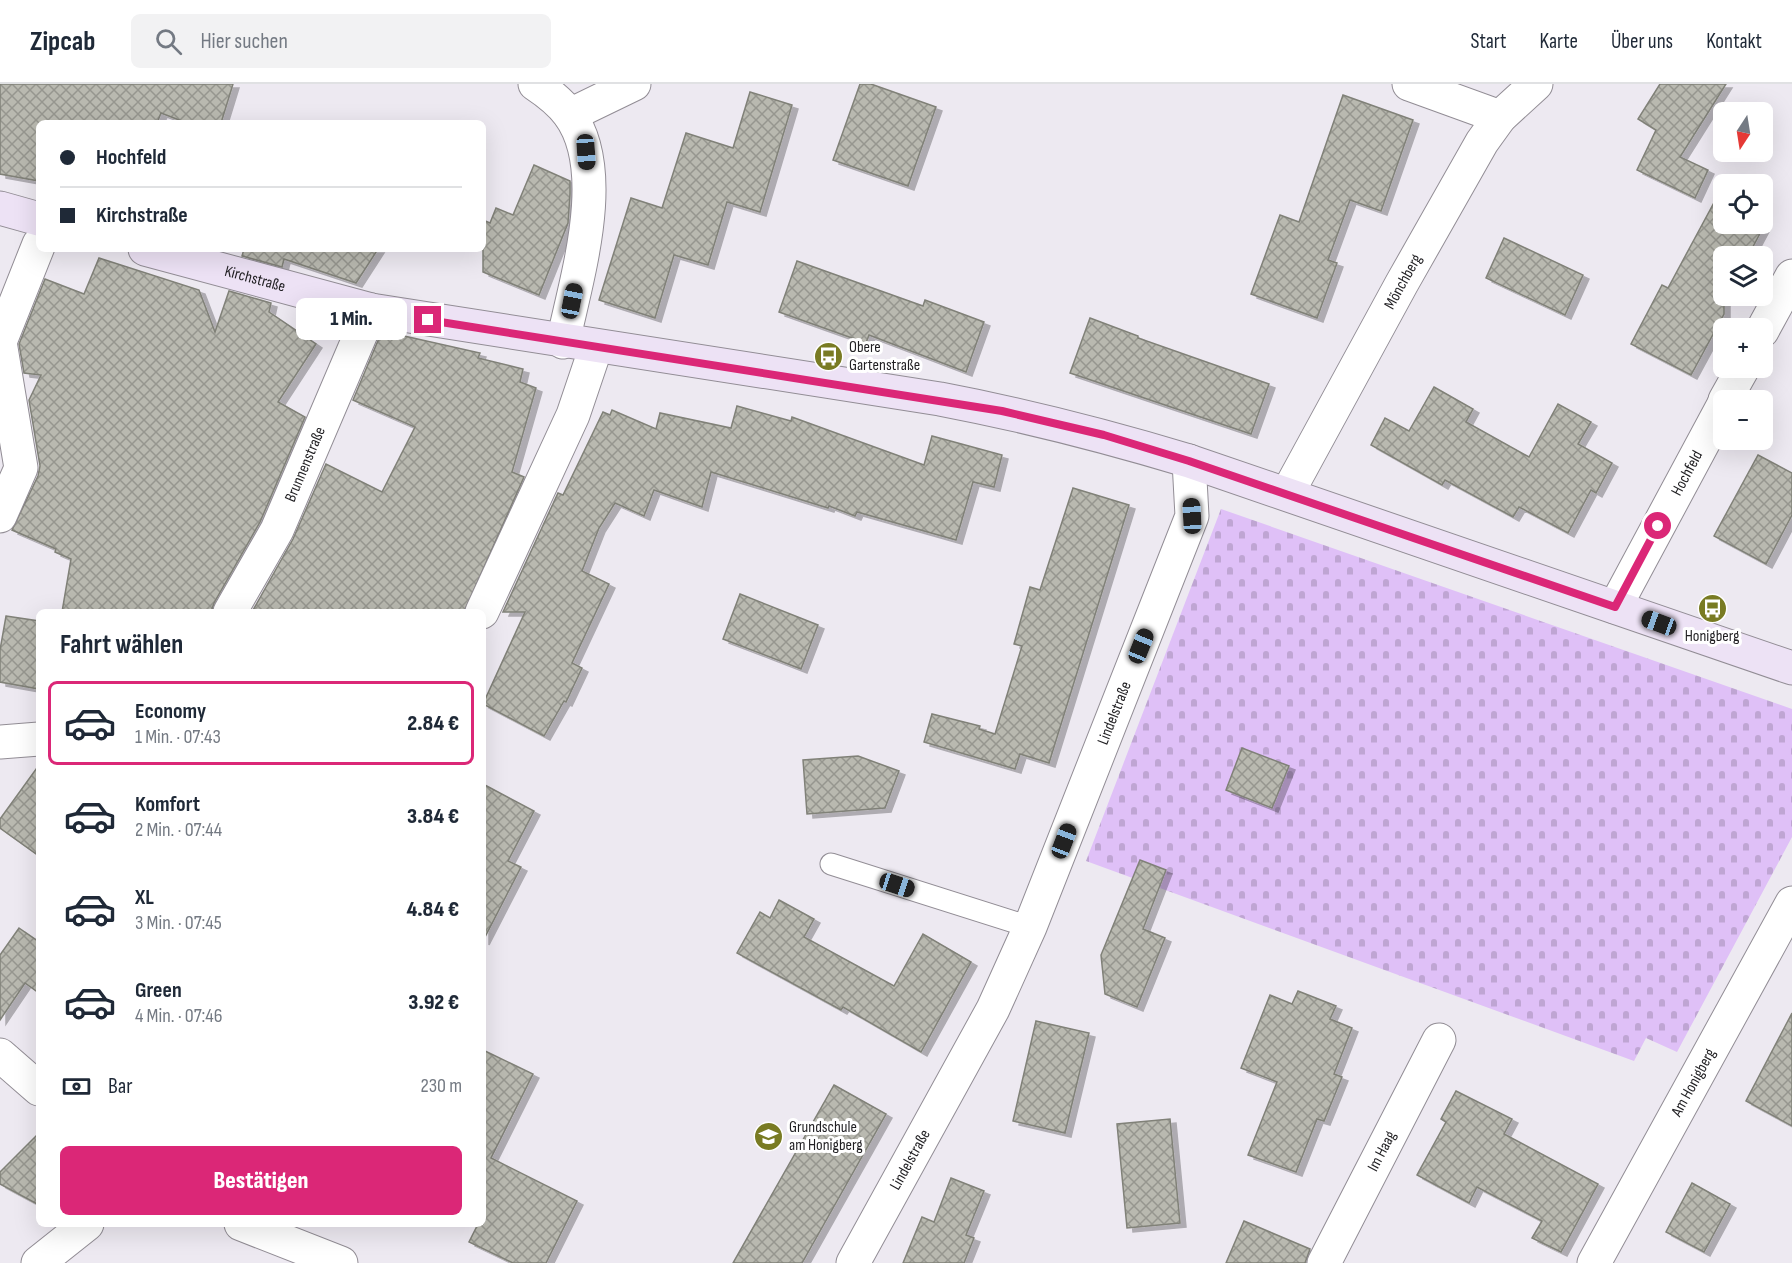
<!DOCTYPE html>
<html lang="de">
<head>
<meta charset="utf-8">
<style>
	:root { --surface:#fff; --page:#f2f2f3; --text:#1f2937; --muted:#747a83; --line:#e0e1e3; --accent:#db2777 }
	body { margin:0; font-family:"Sofia Sans Condensed",sans-serif; background:var(--page); color:var(--text); height:100vh; display:flex; flex-direction:column; font-size:22px; white-space:nowrap }
	* { box-sizing:border-box; margin:0 }
	p { font-size:20px; color:var(--muted) }
	.icon { flex:none; width:33px; height:33px; fill:none; stroke:currentColor; stroke-width:2; stroke-linecap:round; stroke-linejoin:round }
	.map { position:relative; flex:1; overflow:hidden }
	.details { position:absolute; left:36px; top:525px; width:450px; height:618px; display:flex; flex-direction:column; background:var(--surface); border-radius:9px; box-shadow:0 6px 24px #0002 }
	.details>* { flex:none }
	.guide { position:absolute; left:36px; top:36px; width:450px; height:132px; border-radius:9px; box-shadow:0 6px 24px #0002; display:grid; align-content:center; height:132px; padding:0 24px; background:var(--surface) }
	.needle { width:39px; rotate:192deg }
	.tools { position:absolute; left:1713px; top:18px; display:grid; gap:12px }
	.tools a { display:grid; place-items:center; width:60px; height:60px; border-radius:9px; background:var(--surface); box-shadow:0 6px 24px #0002; font-size:30px }
	.end { position:absolute; width:27px; height:27px; margin:-14px; border:8px solid #db2777; background:#fff; box-shadow:0 0 0 3px #fff }
	.from { border-radius:50% }
	.bubble { position:absolute; height:42px; border-radius:9px; background:var(--surface); box-shadow:0 6px 24px #0002; font-size:20px; font-weight:800; line-height:42px; text-align:center }
	.car { position:absolute; width:18px; height:36px; margin:-18px -9px; border-radius:8px; box-shadow:0 0 4px 2px #0007; background:linear-gradient(#222 24%,#8ab4d8 0 40%,#222 0 76%,#8ab4d8 0 86%,#222 0) }
	.guide b { display:flex; align-items:center; gap:21px; height:57px; font-size:22px }
	.guide b+b { border-top:2px solid var(--line) }
	.guide i { width:15px; height:15px; background:var(--text) }
	ul { padding:0; list-style:none }
	li { display:flex; align-items:center; gap:18px; height:84px; margin:0 12px 9px; padding:0 12px; border:3px solid transparent; border-radius:9px }
	li div { flex:1 }
	li b { display:block; font-size:22px }
	li em { font-style:normal; font-weight:800 }
	li.active { border-color:var(--accent) }
	li>.icon { width:54px; height:54px; stroke-width:1.5 }
	h2 { padding:0 24px; font-size:27px; line-height:72px }
	.pay { display:flex; align-items:center; gap:15px; height:66px; padding:0 24px; font-size:22px }
	.pay p { margin-inline-start:auto }
	.cta { display:flex; gap:12px; margin-top:auto; padding:12px 24px }
	.cta a { flex:1; height:69px; border-radius:9px; background:var(--accent); color:#fff; font-size:24px; font-weight:800; line-height:69px; text-align:center }
	header { display:flex; align-items:center; gap:36px; box-sizing:border-box; height:84px; padding:0 30px; background:var(--surface); border-bottom:2px solid var(--line) }
	header strong { font-size:28px }
	nav { display:flex; gap:33px; margin-inline-start:auto; font-size:21px }
	.search { width:420px; height:54px; background:var(--page); display:flex; align-items:center; gap:15px; box-sizing:border-box; padding:0 21px; border-radius:9px; color:var(--muted); font-size:22px }
	.map>svg:first-child { display:block }
</style>
</head>
<body>
<header>
<strong>Zipcab</strong>
<div class="search"><svg class="icon" aria-label="search" viewBox="0 0 24 24"><circle cx="10" cy="10" r="6"/><path d="M15 15l6 6"/></svg>Hier suchen</div>
<nav><a>Start</a><a>Karte</a><a>Über uns</a><a>Kontakt</a></nav>
</header>
<div class="map">
<svg width="1792" height="1179" viewBox="0 0 1792 1179">
	<defs>
		<pattern id="cemetery-stones" width="16" height="16" patternUnits="userSpaceOnUse" patternTransform="scale(1.5)"><rect width="16" height="16" fill="#dfc0f7"/><path d="M2 7V4a2 2 0 0 1 4 0v3zM10 15v-3a2 2 0 0 1 4 0v3z" fill="#bfa5d3"/></pattern>
		<pattern id="building-cross-hatch" width="8" height="8" patternUnits="userSpaceOnUse" patternTransform="scale(1.5)"><rect width="8" height="8" fill="#b9b9b0"/><path d="M0 0l8 8M0 8l8-8" fill="none" stroke="#96968f"/></pattern>
		<filter id="shadow"><feDropShadow dx="6" dy="4" stdDeviation="0" flood-color="#0004"/></filter>
	</defs>
	<rect width="100%" height="100%" fill="#ede9f1"/>
	<polygon fill="url(#cemetery-stones)" points="1221,425 1792,625 1792,753 1677,968 1646,954 1634,977 1086,777"/>
	<g fill="url(#building-cross-hatch)" stroke="#808178" stroke-width="1.5" filter="url(#shadow)">
		<polygon points="0,0 233,0 221,39 187,39 161,29 157,39 39,39 39,97 0,90"/>
		<polygon points="860,0 871,0 936,23 908,102 833,76"/>
		<polygon points="1660,0 1726,0 1680,73 1708,86 1695,114 1637,86 1656,46 1638,35"/>
		<polygon points="750,8 792,21 760,128 727,118 708,181 674,171 655,234 599,216 631,114 662,124 686,49 733,64"/>
		<polygon points="1343,11 1413,36 1381,127 1350,116 1328,176 1337,179 1317,234 1251,210 1280,131 1299,138"/>
		<polygon points="534,81 570,97 570,110 568,139 539,211 483,188 483,136 490,139 496,124 513,131"/>
		<polygon points="1724,100 1724,140 1765,140 1748,172 1724,172 1724,230 1691,291 1631,260 1662,201 1668,204"/>
		<polygon points="1504,154 1583,191 1565,231 1486,194"/>
		<polygon points="244,165 378,165 356,199 284,175 282,183 242,172"/>
		<polygon points="99,174 199,206 215,248 229,207 271,219 269,228 316,260 278,318 305,333 260,438 214,519 211,528 62,528 71,475 55,468 56,465 12,446 38,392 40,382 29,316 41,291 24,289 19,260 45,195 84,210"/>
		<polygon points="797,177 923,222 925,216 984,238 966,288 869,251 866,259 779,228"/>
		<polygon points="1090,234 1138,252 1138,254 1269,300 1251,350 1070,289"/>
		<polygon points="382,247 480,269 478,274 523,285 520,298 536,304 512,388 524,393 464,528 252,528 293,455 326,380 382,408 415,343 353,316"/>
		<polygon points="1434,303 1473,325 1466,338 1529,373 1558,320 1591,338 1578,360 1612,379 1596,409 1591,406 1568,449 1519,423 1513,433 1445,396 1442,401 1371,361 1385,334 1409,347"/>
		<polygon points="737,322 791,337 792,333 924,381 932,352 1002,371 994,403 973,398 956,456 857,428 855,432 829,422 828,424 711,388 702,423 654,406 644,432 615,419 599,444 582,487 609,500 572,579 582,584 566,618 564,617 544,652 483,620 525,528 503,528 558,409 563,411 603,328 610,331 612,326 656,345 660,329 731,344"/>
		<polygon points="1758,371 1792,389 1792,431 1766,480 1714,452"/>
		<polygon points="1073,404 1129,421 1049,679 1020,670 1015,685 924,658 932,630 980,642 979,645 995,650 1022,562 1014,560 1030,503 1040,506"/>
		<polygon points="740,510 818,541 801,585 723,555"/>
		<polygon points="6,532 39,537 39,605 0,598 0,566"/>
		<polygon points="1242,664 1289,682 1272,724 1226,706"/>
		<polygon points="858,672 899,687 885,724 807,730 803,676"/>
		<polygon points="39,681 39,772 0,744 0,735"/>
		<polygon points="483,700 534,727 508,777 521,783 483,857"/>
		<polygon points="1140,776 1166,786 1143,845 1165,854 1137,923 1105,910 1101,871"/>
		<polygon points="779,816 814,835 804,853 894,902 923,850 971,878 921,968 843,923 841,926 737,869 760,828 770,834"/>
		<polygon points="19,844 39,858 39,909 25,899 0,936 0,871"/>
		<polygon points="1298,907 1336,922 1330,935 1352,944 1334,990 1342,993 1324,1037 1317,1035 1296,1088 1248,1071 1277,998 1241,984 1270,911 1292,920"/>
		<polygon points="1792,929 1792,1042 1746,1017"/>
		<polygon points="1036,937 1089,949 1065,1049 1013,1037"/>
		<polygon points="483,966 533,990 491,1074 577,1117 546,1179 513,1179 469,1158 478,1140 483,1140"/>
		<polygon points="834,1001 886,1030 802,1179 733,1179"/>
		<polygon points="1456,1007 1512,1035 1504,1050 1598,1100 1561,1168 1532,1154 1542,1137 1477,1103 1469,1119 1417,1091 1446,1038 1441,1035"/>
		<polygon points="1170,1035 1180,1139 1127,1144 1117,1040"/>
		<polygon points="39,1049 39,1121 0,1100 0,1088"/>
		<polygon points="951,1094 984,1107 966,1151 974,1154 964,1179 903,1179 922,1133 934,1138"/>
		<polygon points="1692,1099 1730,1120 1704,1168 1666,1148"/>
		<polygon points="1244,1137 1310,1165 1305,1179 1226,1179"/>
	</g>
	<g fill="none" stroke-linecap="round" stroke-linejoin="round">
		<defs>
			<polyline id="lane" points="831,780 1030,843"/>
			<g id="street">
				<path d="M535,0C547,8 560,18 569,30C611,87 576,195 563,258"/>
				<polyline points="1409,0 1500,33"/>
				<polyline points="570,31 634,0"/>
				<polyline points="1762,247 1792,192"/>
				<polyline points="1725,316 1743,284"/>
				<path id="s1" d="M1287,410L1402,199L1482,58L1500,33L1536,0"/>
				<polyline points="0,432 21,384 0,258 39,160"/>
				<path id="s2" d="M1615,523L1724,320"/>
				<path id="s3" d="M230,528L277,446L371,226"/>
				<polyline points="482,528 573,331 596,263"/>
				<polyline points="0,658 39,655"/>
				<polyline points="0,971 39,1005"/>
				<polyline points="241,1140 341,1179"/>
				<polyline points="38,1179 87,1140"/>
				<path id="s4" d="M853,1179L993,925L1030,843L1192,432L1189,377"/>
				<path id="s5" d="M1324,1179L1439,956"/>
				<path id="s6" d="M1594,1179L1792,819"/>
			</g>
			<g id="secondary">
				<polyline points="0,124 39,135"/>
				<path id="s7" d="M145,165L371,226L940,315C1024,331 1106,352 1189,377L1792,584"/>
			</g>
		</defs>
		<use href="#lane" stroke="#928d95" stroke-width="23"/>
		<use href="#street" stroke="#928d95" stroke-width="35"/>
		<use href="#secondary" stroke="#928d95" stroke-width="35"/>
		<use href="#lane" stroke="#fff" stroke-width="21"/>
		<use href="#street" stroke="#fff" stroke-width="33"/>
		<use href="#secondary" stroke="#ede2f5" stroke-width="33"/>
	</g>
	<g fill="none" stroke-linecap="round" stroke-linejoin="round">
		<polyline stroke="#db2777" stroke-width="8" points="428,236 1002,327 1104,351 1189,377 1615,523 1658,442"/>
	</g>
	<defs>
		<symbol id="bus-disc" viewBox="-11 -11 22 22"><circle r="9.5" fill="#797b23" stroke="#fff"/><path d="M-5-6H5V4H4V6H2V4H-2V6H-4V4H-5ZM-3.5-4V0h7V-4ZM-3.5 1.2v1.5H-2V1.2ZM2 1.2v1.5H3.5V1.2Z" fill="#fff"/></symbol>
		<symbol id="school-disc" viewBox="-11 -11 22 22"><circle r="9.5" fill="#797b23" stroke="#fff"/><path d="M0-5L7-2L0 1L-7-2ZM-4 1L0 2.5L4 1V4Q0 6-4 4Z" fill="#fff"/></symbol>
	</defs>
	<g fill-rule="evenodd">
		<use href="#bus-disc" x="812" y="256" width="33" height="33"/>
		<use href="#bus-disc" x="1696" y="508" width="33" height="33"/>
		<use href="#school-disc" x="752" y="1036" width="33" height="33"/>
	</g>
	<g text-anchor="middle" dominant-baseline="central" stroke-width="6" stroke-linejoin="round" paint-order="stroke">
		<g font-size="16" fill="#201f22" stroke="#fff">
			<text stroke="none"><textPath href="#s7" startOffset="114">Kirchstraße</textPath></text>
			<text stroke="none"><textPath href="#s1" startOffset="242">Mönchberg</textPath></text>
			<text stroke="none"><textPath href="#s3" startOffset="166">Brunnenstraße</textPath></text>
			<text stroke="none"><textPath href="#s2" startOffset="152">Hochfeld</textPath></text>
			<text stroke="none"><textPath href="#s4" startOffset="610">Lindelstraße</textPath></text>
			<text stroke="none"><textPath href="#s6" startOffset="206">Am Honigberg</textPath></text>
			<text stroke="none"><textPath href="#s5" startOffset="126">Im Haag</textPath></text>
			<text stroke="none"><textPath href="#s4" startOffset="118">Lindelstraße</textPath></text>
		</g>
		<g font-size="16" fill="#201f22" stroke="#fff" text-anchor="start">
			<text x="849" y="263">Obere<tspan x="849" dy="18">Gartenstraße</tspan></text>
			<text x="1712" y="552" text-anchor="middle">Honigberg</text>
			<text x="789" y="1043">Grundschule<tspan x="789" dy="18">am Honigberg</tspan></text>
		</g>
	</g>
</svg>
<div class="tools">
<a><svg class="needle" viewBox="-14 -14 28 28"><path d="M0-13l5 13h-10z" fill="#e53935"/><path d="M0 13l5-13h-10z" fill="#747a83"/></svg></a>
<a><svg class="icon" aria-label="locate" viewBox="0 0 24 24"><circle cx="12" cy="12" r="6"/><path d="M12 2v4M12 18v4M2 12h4M18 12h4"/></svg></a>
<a><svg class="icon" aria-label="layers" viewBox="0 0 24 24"><path d="M12 4l9 5-9 5-9-5zM3 14l9 5 9-5"/></svg></a>
<a>+</a>
<a>−</a>
</div>
<i class="end from" style="left:1658px;top:442px"></i>
<i class="end" style="left:428px;top:236px"></i>
<div class="bubble" style="left:296px;top:214px;width:111px">1 Min.</div>
<i class="car" style="left:586px;top:68px;rotate:176deg"></i>
<i class="car" style="left:572px;top:217px;rotate:11deg"></i>
<i class="car" style="left:1192px;top:432px;rotate:357deg"></i>
<i class="car" style="left:1659px;top:539px;rotate:290deg"></i>
<i class="car" style="left:1141px;top:562px;rotate:22deg"></i>
<i class="car" style="left:1064px;top:757px;rotate:21deg"></i>
<i class="car" style="left:897px;top:801px;rotate:108deg"></i>
<div class="guide">
<b><i class="from"></i>Hochfeld</b>
<b><i></i>Kirchstraße</b>
</div>
<section class="details">
<h2>Fahrt wählen</h2>
<ul>
<li class="active"><svg class="icon" aria-label="car" viewBox="0 0 24 24"><path d="M5 17H2v-5l4-1 3-4h7l3 4 3 1v5h-3M9 17h6M6 11h13"/><circle cx="7" cy="17" r="2"/><circle cx="17" cy="17" r="2"/></svg><div><b>Economy</b><p>1 Min. · 07:43</p></div><em>2.84 €</em></li>
<li><svg class="icon" aria-label="car" viewBox="0 0 24 24"><path d="M5 17H2v-5l4-1 3-4h7l3 4 3 1v5h-3M9 17h6M6 11h13"/><circle cx="7" cy="17" r="2"/><circle cx="17" cy="17" r="2"/></svg><div><b>Komfort</b><p>2 Min. · 07:44</p></div><em>3.84 €</em></li>
<li><svg class="icon" aria-label="car" viewBox="0 0 24 24"><path d="M5 17H2v-5l4-1 3-4h7l3 4 3 1v5h-3M9 17h6M6 11h13"/><circle cx="7" cy="17" r="2"/><circle cx="17" cy="17" r="2"/></svg><div><b>XL</b><p>3 Min. · 07:45</p></div><em>4.84 €</em></li>
<li><svg class="icon" aria-label="car" viewBox="0 0 24 24"><path d="M5 17H2v-5l4-1 3-4h7l3 4 3 1v5h-3M9 17h6M6 11h13"/><circle cx="7" cy="17" r="2"/><circle cx="17" cy="17" r="2"/></svg><div><b>Green</b><p>4 Min. · 07:46</p></div><em>3.92 €</em></li>
</ul>
<div class="pay"><svg class="icon" aria-label="cash" viewBox="0 0 24 24"><path d="M3 7h18v10H3z"/><circle cx="12" cy="12" r="2"/></svg>Bar<p>230 m</p></div>
<div class="cta"><a>Bestätigen</a></div>
</section>
</div>
</body>
</html>
